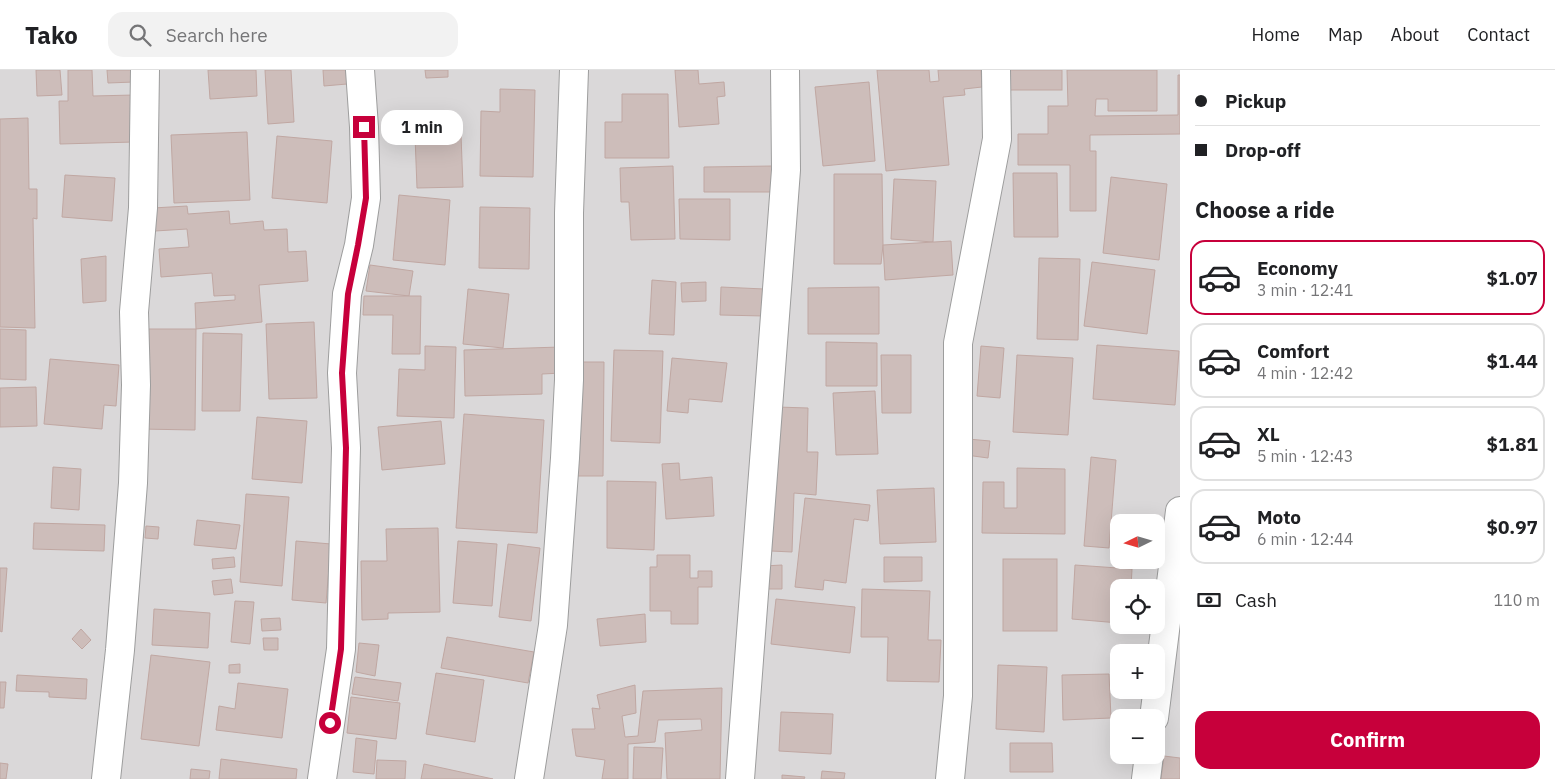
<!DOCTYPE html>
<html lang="en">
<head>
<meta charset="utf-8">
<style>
	:root { --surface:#fff; --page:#f2f2f2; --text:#202124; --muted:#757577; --line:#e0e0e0; --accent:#c7003b }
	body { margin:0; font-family:"IBM Plex Sans",sans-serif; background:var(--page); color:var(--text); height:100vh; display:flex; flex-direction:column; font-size:19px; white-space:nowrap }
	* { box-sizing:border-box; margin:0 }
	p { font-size:16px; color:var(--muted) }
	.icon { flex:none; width:28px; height:28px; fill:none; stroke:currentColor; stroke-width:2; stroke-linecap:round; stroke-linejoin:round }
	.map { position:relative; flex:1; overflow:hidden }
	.drawer { display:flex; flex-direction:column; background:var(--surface); width:375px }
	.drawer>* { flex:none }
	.guide { display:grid; align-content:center; height:110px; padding:0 15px; background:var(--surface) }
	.needle { width:32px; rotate:265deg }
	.buttons { position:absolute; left:1110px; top:444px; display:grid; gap:10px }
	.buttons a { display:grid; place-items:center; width:55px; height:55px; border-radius:10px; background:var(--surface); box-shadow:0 5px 20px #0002; font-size:25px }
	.end { position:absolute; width:22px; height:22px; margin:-11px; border:6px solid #c7003b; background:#fff; box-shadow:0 0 0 2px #fff }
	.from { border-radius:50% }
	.bubble { position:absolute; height:35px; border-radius:15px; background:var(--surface); box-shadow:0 5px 20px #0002; font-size:16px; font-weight:800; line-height:35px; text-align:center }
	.guide b { display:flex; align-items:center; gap:18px; height:48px; font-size:19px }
	.guide b+b { border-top:1px solid var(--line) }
	.guide i { width:12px; height:12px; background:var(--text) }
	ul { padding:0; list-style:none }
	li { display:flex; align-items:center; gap:15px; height:75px; margin:0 10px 8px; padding:0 5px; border:2px solid var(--line); border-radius:15px }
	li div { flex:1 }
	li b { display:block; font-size:19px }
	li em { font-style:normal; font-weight:800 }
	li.on { border-color:var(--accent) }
	li>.icon { width:45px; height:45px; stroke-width:1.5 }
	h2 { padding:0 15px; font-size:22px; line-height:60px }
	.pay { display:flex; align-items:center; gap:12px; height:55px; padding:0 15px; font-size:19px }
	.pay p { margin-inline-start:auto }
	.cta { display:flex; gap:10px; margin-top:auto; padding:10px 15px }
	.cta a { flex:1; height:58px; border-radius:15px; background:var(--accent); color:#fff; font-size:20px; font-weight:800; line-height:58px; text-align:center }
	header { display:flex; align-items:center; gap:30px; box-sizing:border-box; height:70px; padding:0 25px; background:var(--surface); border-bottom:1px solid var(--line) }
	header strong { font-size:24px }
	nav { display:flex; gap:28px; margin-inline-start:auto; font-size:18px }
	.search { width:350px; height:45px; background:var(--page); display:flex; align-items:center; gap:12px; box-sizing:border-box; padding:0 18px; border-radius:15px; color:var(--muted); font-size:19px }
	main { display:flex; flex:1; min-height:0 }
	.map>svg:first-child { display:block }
</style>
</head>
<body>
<header>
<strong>Tako</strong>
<div class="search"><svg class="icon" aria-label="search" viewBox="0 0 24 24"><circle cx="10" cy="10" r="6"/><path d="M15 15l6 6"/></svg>Search here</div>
<nav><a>Home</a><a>Map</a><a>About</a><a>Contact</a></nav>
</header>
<main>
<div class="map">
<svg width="1180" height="709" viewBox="0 0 1180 709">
	<rect width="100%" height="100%" fill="#eee5e1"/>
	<path fill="#dad8d9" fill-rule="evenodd" d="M0,0H1180V709H0ZM1119,452H1156V490H1119ZM1119,518H1156V555H1119ZM1119,582H1156V620H1119ZM1119,648H1156V685H1119Z"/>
	<g fill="#cdbdba" stroke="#c0a7a2">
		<polygon points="36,0 60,0 62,25 37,26"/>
		<polygon points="68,0 92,0 93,26 134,25 134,72 60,74 59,31 68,31"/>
		<polygon points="107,0 133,0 134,12 108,13"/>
		<polygon points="208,0 256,0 257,26 210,29"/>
		<polygon points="265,0 291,0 294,52 268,54"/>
		<polygon points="323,0 346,0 347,14 324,16"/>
		<polygon points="425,0 448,0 448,7 426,8"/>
		<polygon points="675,0 698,0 699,14 724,12 725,26 717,27 719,54 679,57"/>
		<polygon points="877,0 929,0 930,12 939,11 938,0 981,0 982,17 964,19 965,25 943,27 949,95 886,101"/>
		<rect x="1002" y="0" width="60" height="20"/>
		<polygon points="1067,0 1157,0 1157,41 1108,41 1108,29 1096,29 1095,46 1178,45 1178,5 1180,5 1180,64 1090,65 1090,81 1096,81 1096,141 1070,141 1070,95 1018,95 1018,64 1048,64 1048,36 1068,36"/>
		<polygon points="869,12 875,91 823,96 815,17"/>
		<polygon points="500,19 535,20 533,107 480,106 481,41 500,42"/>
		<polygon points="622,24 668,24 669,88 605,88 605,52 622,52"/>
		<polygon points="28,48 29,119 37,119 37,149 33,148 35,258 0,257 0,49"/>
		<polygon points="247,62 250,130 174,133 171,65"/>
		<polygon points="461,65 463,117 417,118 415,66"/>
		<polygon points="277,66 332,71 327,133 272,128"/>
		<polygon points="673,96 675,169 631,170 629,132 621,132 620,98"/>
		<polygon points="773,96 772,122 704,122 704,97"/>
		<polygon points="1013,103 1057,103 1058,167 1014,167"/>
		<polygon points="834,104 882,104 883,175 881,194 834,194"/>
		<polygon points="65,105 115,108 112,151 62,147"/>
		<polygon points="1111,107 1167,114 1159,190 1103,183"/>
		<polygon points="894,109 936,111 933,172 891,169"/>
		<polygon points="399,125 450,130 445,195 393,190"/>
		<polygon points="679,129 730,129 730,170 680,169"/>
		<polygon points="187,136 188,144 229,141 230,154 263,151 264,160 287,159 288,182 306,181 308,211 259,215 262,252 196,259 195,233 235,230 235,225 214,226 212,203 161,207 159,179 189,177 187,159 155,161 153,138"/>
		<polygon points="480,137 530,138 529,199 479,198"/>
		<polygon points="951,171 953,205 885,210 883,175"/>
		<polygon points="106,186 106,231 83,233 81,189"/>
		<polygon points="1039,188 1080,189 1078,270 1037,269"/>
		<polygon points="1092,192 1155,200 1147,264 1084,256"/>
		<polygon points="370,195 413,201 409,226 366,221"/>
		<polygon points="652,210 676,212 674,265 649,264"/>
		<polygon points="706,212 706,231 682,232 681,213"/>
		<polygon points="721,217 764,219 764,246 720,245"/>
		<polygon points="879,217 879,264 808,264 808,218"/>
		<polygon points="468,219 509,224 503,278 463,274"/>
		<polygon points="364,226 421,226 420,284 392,284 393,245 363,245"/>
		<polygon points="314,252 317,328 269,329 266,254"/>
		<polygon points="0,259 26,260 26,310 0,309"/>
		<polygon points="141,259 196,259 195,360 140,359"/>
		<polygon points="203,263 242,264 240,341 202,341"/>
		<polygon points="826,272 877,273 877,316 826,316"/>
		<polygon points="1097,275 1179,281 1175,335 1093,329"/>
		<polygon points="425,276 456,277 454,348 397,346 399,299 425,300"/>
		<polygon points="981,276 1004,278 1000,328 977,326"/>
		<polygon points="561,277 562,303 542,304 542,324 465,326 464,280"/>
		<polygon points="614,280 663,281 660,373 611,371"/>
		<polygon points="881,285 911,285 911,343 882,343"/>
		<polygon points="1017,285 1073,288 1068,365 1013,362"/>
		<polygon points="672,288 727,293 722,332 689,329 688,343 667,341"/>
		<polygon points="50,289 119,295 116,336 104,335 102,359 44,354"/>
		<polygon points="576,292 604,292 603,406 575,406"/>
		<polygon points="36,317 37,356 0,357 0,318"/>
		<polygon points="875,321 878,384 836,385 833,323"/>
		<polygon points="777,337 808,338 807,382 818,382 816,425 794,423 792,482 771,481"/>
		<polygon points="464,344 544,350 537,463 456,458"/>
		<polygon points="257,347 307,351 302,413 252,409"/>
		<polygon points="441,351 445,394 382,400 378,357"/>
		<polygon points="968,369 990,371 988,388 966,385"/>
		<polygon points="1091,387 1116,390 1109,478 1084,476"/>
		<polygon points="679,393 680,410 712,407 714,446 666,449 662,394"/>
		<polygon points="53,397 81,399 79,440 51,438"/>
		<polygon points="1017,398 1065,399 1065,464 982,463 983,412 1004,412 1004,438 1017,438"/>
		<polygon points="607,411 656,412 654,480 607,478"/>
		<polygon points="934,418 936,472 880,474 877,420"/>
		<polygon points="246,424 289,427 282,516 240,512"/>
		<polygon points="805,428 870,435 868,451 854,449 846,513 824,510 823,520 795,517"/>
		<polygon points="197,450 240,455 236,479 194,475"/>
		<polygon points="34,453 105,455 104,481 33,479"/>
		<polygon points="146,456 159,457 158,469 145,468"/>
		<polygon points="438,458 440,542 388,543 388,549 362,550 361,491 387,491 386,459"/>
		<polygon points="296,471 331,474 326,533 292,530"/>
		<polygon points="458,471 497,474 492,536 453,533"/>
		<polygon points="508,474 540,478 531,551 499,547"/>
		<polygon points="657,485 690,485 690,508 698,508 698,501 712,501 712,517 698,517 698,554 671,554 671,541 650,541 650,497 657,497"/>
		<polygon points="234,487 235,497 213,499 212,489"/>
		<polygon points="884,487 922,487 922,511 884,512"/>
		<rect x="1003" y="489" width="54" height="72"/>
		<polygon points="782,495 782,519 764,519 764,496"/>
		<polygon points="1075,495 1132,499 1131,518 1119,518 1119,553 1072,549"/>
		<polygon points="0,498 7,498 2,562 0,561"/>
		<polygon points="231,509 233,523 214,525 212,511"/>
		<polygon points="862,519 930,521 928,570 941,570 939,612 887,611 888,567 861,567"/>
		<polygon points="776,529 855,537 850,583 771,574"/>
		<polygon points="235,531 254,532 250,574 231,572"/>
		<polygon points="154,539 210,543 208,578 152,575"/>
		<polygon points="645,544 646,572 600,576 597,549"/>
		<polygon points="280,548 281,560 262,561 261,549"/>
		<polygon points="81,559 91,570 82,579 72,569"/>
		<polygon points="447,567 534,582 528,613 441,598"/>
		<polygon points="263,568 278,568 278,580 264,580"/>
		<polygon points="359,573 379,575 375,606 356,602"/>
		<polygon points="151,585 210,592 199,676 141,669"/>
		<polygon points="240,594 240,603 229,603 229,595"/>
		<polygon points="998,595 1047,597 1044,662 996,659"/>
		<polygon points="436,603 484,610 475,672 426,664"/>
		<polygon points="1109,604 1111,648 1063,650 1062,605"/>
		<polygon points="17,605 87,609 86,629 49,627 49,622 16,621"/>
		<polygon points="355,607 401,613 398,631 352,624"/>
		<polygon points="0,612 6,612 4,638 0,638"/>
		<polygon points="238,613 288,619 282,668 216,660 219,636 235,639"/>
		<polygon points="635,615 636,643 622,646 625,667 638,666 643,621 722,618 720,709 667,709 665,663 702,660 701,649 658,650 655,672 628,674 628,709 602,709 605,690 576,686 572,659 595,659 592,638 600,639 597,625"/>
		<polygon points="351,627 400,633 396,669 347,663"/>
		<polygon points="781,642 833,644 831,684 779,681"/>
		<polygon points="356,668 377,671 374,704 353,702"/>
		<polygon points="1010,673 1052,673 1053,702 1010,702"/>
		<polygon points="634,677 663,678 661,709 633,709"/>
		<polygon points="1164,686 1180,688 1180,709 1161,709"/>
		<polygon points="221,689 297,699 296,709 219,709"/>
		<polygon points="377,690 406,691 405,709 376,709"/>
		<polygon points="0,693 8,694 6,709 0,709"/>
		<polygon points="424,694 493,709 421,709"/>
		<polygon points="191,699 210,701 209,709 190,709"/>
		<polygon points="822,701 845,703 844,709 821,709"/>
		<polygon points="782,705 805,707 804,709 782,709"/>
	</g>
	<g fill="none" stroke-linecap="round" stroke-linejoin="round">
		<defs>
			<g id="minor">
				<polyline points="1154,648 1180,441"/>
				<polyline points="106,709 120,580 133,413 136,315 134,242 143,138 145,0"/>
				<polyline points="322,709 341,579 346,378 342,303 347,224 359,175 366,128 364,57 360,0"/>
				<polyline points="529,709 553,555 565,388 569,310 569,143 574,0"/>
				<polyline points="740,709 786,100 785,0"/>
				<polyline points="950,709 958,626 958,273 997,69 996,0"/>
				<polyline points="1146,709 1149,685"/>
			</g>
		</defs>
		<use href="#minor" stroke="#9d9d9d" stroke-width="30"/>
		<use href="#minor" stroke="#fff" stroke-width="28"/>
	</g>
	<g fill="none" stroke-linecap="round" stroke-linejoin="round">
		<polyline stroke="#c7003b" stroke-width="6" points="330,653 341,579 346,378 342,303 348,224 358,175 366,128 364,57"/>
	</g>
</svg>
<div class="buttons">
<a><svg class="needle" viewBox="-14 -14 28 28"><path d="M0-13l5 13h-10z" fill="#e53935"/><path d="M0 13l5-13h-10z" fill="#757577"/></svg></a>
<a><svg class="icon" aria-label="locate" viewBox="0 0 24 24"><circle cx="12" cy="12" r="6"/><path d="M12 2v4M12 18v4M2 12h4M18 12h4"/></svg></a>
<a>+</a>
<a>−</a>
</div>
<i class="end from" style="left:330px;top:653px"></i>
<i class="end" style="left:364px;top:57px"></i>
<div class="bubble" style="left:381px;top:40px;width:82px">1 min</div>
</div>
<section class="drawer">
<div class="guide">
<b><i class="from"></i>Pickup</b>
<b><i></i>Drop-off</b>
</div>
<h2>Choose a ride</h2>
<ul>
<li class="on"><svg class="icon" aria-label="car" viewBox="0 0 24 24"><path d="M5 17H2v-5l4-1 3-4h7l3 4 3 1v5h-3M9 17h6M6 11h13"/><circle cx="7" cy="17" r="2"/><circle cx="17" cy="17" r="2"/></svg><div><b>Economy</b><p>3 min · 12:41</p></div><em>$1.07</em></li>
<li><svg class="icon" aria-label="car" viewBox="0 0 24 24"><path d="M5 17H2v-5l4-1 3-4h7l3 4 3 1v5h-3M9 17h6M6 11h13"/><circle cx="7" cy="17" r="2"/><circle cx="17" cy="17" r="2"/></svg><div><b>Comfort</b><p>4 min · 12:42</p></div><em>$1.44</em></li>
<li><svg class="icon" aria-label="car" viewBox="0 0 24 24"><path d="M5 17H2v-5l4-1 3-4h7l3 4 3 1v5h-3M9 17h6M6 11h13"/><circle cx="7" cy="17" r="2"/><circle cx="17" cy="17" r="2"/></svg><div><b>XL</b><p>5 min · 12:43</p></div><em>$1.81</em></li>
<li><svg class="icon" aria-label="car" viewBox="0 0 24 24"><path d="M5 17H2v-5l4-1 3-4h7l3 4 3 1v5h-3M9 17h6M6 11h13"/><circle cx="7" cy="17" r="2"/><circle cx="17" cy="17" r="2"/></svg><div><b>Moto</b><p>6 min · 12:44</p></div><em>$0.97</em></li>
</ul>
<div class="pay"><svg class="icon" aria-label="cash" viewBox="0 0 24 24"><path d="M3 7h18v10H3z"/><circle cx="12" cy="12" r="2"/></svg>Cash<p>110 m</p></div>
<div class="cta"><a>Confirm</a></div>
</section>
</main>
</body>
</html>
